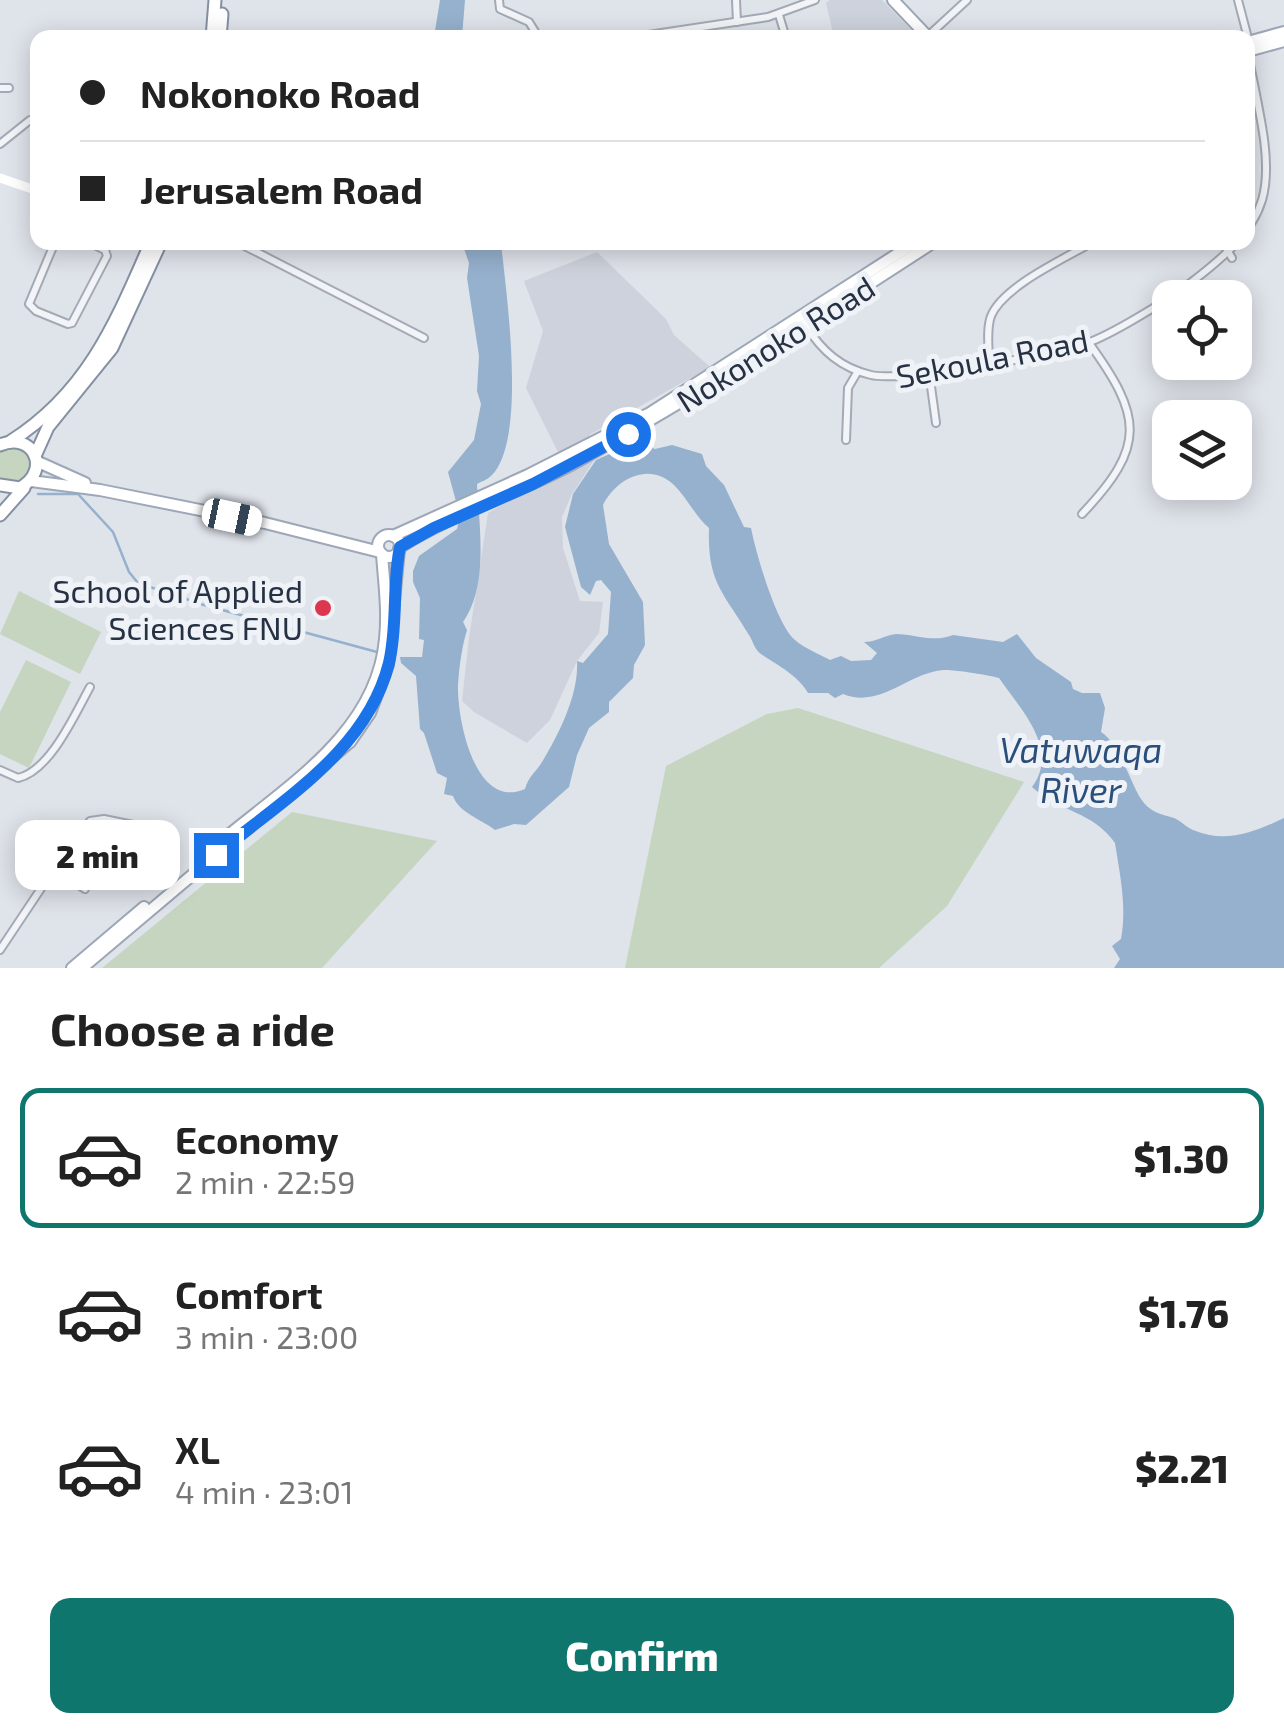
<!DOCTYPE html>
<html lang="en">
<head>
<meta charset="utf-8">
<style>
	:root { --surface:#fff; --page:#f2f2f2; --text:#222; --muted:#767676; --line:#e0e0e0; --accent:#0f766e }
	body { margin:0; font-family:"Exo 2",sans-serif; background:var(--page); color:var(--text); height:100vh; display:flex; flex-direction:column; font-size:38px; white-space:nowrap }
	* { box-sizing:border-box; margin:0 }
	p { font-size:32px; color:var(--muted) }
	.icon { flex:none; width:55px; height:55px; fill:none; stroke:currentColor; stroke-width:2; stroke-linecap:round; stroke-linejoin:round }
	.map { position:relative; height:968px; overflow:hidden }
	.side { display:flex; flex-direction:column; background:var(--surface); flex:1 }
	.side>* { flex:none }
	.guide { position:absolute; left:30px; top:30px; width:1225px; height:220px; border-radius:20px; box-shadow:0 5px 25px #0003; display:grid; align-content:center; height:220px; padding:0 50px; background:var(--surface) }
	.fabs { position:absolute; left:1152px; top:280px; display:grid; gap:20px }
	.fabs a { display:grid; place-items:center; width:100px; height:100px; border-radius:20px; background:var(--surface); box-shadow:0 5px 25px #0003; font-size:50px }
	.end { position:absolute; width:45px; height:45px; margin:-22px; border:12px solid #1a73e8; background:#fff; box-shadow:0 0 0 5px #fff }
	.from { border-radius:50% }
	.bubble { position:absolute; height:70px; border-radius:20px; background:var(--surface); box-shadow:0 5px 25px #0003; font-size:32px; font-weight:800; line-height:70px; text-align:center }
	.car { position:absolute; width:30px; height:60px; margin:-30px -15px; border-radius:12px; box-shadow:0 0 8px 2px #0007; background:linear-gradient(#fff 24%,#345 0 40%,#fff 0 76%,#345 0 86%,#fff 0) }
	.guide b { display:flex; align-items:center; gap:35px; height:95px; font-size:38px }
	.guide b+b { border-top:2px solid var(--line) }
	.guide i { width:25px; height:25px; background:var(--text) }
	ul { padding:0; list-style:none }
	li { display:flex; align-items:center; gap:30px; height:140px; margin:0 20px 15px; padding:0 30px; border:5px solid transparent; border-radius:20px }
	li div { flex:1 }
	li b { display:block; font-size:38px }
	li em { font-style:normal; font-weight:800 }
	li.on { border-color:var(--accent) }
	li>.icon { width:90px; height:90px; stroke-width:1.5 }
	h2 { padding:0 50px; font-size:45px; line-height:120px }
	.primary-button { display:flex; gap:20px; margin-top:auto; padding:20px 50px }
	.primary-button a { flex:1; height:115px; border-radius:20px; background:var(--accent); color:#fff; font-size:40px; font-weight:800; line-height:115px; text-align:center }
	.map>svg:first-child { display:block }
</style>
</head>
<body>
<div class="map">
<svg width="1284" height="968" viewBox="0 0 1284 968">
	<rect width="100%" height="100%" fill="#dfe3ea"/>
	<g fill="#cdd2dc">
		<polygon points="830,0 882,0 918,37 834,37 826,3"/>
		<polygon points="597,252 666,319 674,335 710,367 589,435 595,459 572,494 562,517 563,548 580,601 603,602 599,633 577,661 550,720 527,743 474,712 462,701 469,638 488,513 565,466 526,388 543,331 524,281"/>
	</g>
	<g fill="#c5d5bf">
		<path d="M6,447C20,448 28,452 30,467L21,482H0V450Z"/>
		<polygon points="19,591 101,632 80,674 0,634"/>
		<polygon points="26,660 71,682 29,768 0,754 0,712"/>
		<polygon points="798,708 1024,782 947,906 879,968 625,968 666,766 767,714"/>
		<polygon points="292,812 437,841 322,968 102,968"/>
	</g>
	<g fill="#96b1ce">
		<polygon points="440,0 465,0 462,37 434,37"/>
		<path d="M462,243H501C506,292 528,441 491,476C487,480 482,481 477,484C479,526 489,585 463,622L467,630C462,646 459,667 458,685C457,719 475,811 525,789C528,777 536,772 542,762C559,734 579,694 577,661L583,663L608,634L611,592L601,580L596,581L590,595L581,587L565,527L573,494L596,460L632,444L641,443L655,449L672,445L702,454L706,466L724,485L744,527L751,528C756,553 776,624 795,640C804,648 819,654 830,660L841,656L851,661L871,660L877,653L864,642C876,642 885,635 896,634C914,634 934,643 953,635L1003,642L1017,634L1036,658L1071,682L1073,689L1082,693H1100L1105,708L1101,732C1120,744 1129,780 1141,799C1150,812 1160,814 1174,818C1181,821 1186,827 1193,830C1226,844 1255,832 1284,818V968H1114L1120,959L1112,946L1121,939C1127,907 1120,875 1115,843C1094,812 1058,811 1032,787C1060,749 1021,710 999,678C990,675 951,669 943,670C908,673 880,709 843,694L835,698L828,693H808C798,675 777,665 761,654C754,649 753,641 749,635C724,593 707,583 709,528C695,516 687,498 674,485C649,461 616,479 603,505L609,544L643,602L645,645L634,665L633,678L609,702V712L589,728L577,755L569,787L526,825L514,824L495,830C481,819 459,813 453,796L444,794L447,778L437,773L424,733L420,729L416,676L401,663L400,657H422L424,640L419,639L420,598L413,582V571L419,556L457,529L460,516L448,472L474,440L481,404L477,391L479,356L467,278L469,263Z"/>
	</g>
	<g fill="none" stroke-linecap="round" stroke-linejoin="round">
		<polyline stroke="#96b1ce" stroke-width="2.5" points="38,494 78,494 113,532 129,572 138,583 204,605 377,652"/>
		<defs>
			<g id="minor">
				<polyline points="499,0 500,9 529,22 539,38"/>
				<polyline points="736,0 737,22"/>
				<polyline points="1238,0 1249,42"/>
				<polyline points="779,15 786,38"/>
				<polyline points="928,36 967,0"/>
				<polyline points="628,38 768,17 815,0"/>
				<polyline points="0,88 9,88"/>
				<polyline points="0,144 30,120"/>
				<polyline points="55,242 29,304 36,311 68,324 72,323 107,256 105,250 88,242"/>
				<polyline points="237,242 424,338"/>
				<polyline points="1222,242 1232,258"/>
				<path d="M1170,298C1284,216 1277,194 1248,55"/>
				<path d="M806,326C822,351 841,368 871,375C898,382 1060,355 1090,342C1118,331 1144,313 1170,298"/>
				<path d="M989,363C989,348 986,330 991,316C1003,286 1066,258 1093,242"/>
				<polyline points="929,372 936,423"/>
				<polyline points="846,440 848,388 858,371"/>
				<path d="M1082,514C1147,446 1142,416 1089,343"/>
				<path d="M0,770L18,778C50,771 75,714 90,687"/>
				<polyline points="54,869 85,889"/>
				<polyline points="0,950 54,869 90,821 104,819 148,828"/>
			</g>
			<g id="primary">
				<polyline points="893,0 929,38"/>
				<polyline points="1248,42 1284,32"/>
				<polyline points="1248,51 1284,41"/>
				<polyline points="36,461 85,483"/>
				<polyline points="31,481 100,490 265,523 380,552"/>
				<circle cx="389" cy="546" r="11"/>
				<polyline points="393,536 528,475 650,413 916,242"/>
				<path d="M400,547C455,512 520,493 578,461C700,394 817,318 934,242"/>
				<path d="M225,838C290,784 377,731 385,639C388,610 384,583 382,554"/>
				<polyline points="72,968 144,907"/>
				<polyline points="82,968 350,742 370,713 388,665 399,549"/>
			</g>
			<g id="trunk">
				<polyline points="212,38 215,0"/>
				<polyline points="220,38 222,14"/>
				<path d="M11,441C88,392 116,322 151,242"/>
				<path d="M0,445C33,431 52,470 20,488L0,485"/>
				<polyline points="35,456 48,427 112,348 161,242"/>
				<polyline points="0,515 24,488"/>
			</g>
		</defs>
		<use href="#minor" stroke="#a4aab5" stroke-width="10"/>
		<use href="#primary" stroke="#9da7b7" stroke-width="14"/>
		<use href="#trunk" stroke="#8590a2" stroke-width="15"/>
		<use href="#minor" stroke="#f2f4f8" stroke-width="6"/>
		<polyline stroke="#fff" stroke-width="9" points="0,178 38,191"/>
		<use href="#primary" stroke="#fff" stroke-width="10"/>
		<use href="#trunk" stroke="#fff" stroke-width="11"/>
	</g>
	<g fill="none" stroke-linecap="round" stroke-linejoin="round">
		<path stroke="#1a73e8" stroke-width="12" d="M216,855C282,800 367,751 389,663C398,625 392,585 400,547L434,528L533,484L628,434"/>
	</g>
	<circle fill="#dd364f" stroke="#eff2f7" stroke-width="4" cx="323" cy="608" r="10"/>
	<g text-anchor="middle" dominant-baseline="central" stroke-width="10" stroke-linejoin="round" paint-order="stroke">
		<g font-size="32" fill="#263143" stroke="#eff2f7">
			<text transform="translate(775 343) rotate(-32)">Nokonoko Road</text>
			<text transform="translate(992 357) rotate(-11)">Sekoula Road</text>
		</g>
		<g font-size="32" fill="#263143" stroke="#eff2f7" text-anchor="end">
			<text x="303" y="590">School of Applied<tspan x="303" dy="37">Sciences FNU</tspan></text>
		</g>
		<g font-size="35" font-style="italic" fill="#2b4f7b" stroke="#eff2f7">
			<text x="1081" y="749">Vatuwaqa<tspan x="1081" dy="40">River</tspan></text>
		</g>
	</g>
</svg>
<div class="fabs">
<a><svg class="icon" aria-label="locate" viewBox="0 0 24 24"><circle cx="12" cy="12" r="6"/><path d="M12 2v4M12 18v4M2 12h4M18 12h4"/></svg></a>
<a><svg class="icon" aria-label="layers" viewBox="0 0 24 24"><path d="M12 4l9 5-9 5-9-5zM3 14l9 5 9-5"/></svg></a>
</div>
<i class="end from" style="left:628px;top:434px"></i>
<i class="end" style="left:216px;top:855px"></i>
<div class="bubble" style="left:15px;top:820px;width:165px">2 min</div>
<i class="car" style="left:232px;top:517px;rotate:102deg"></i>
<div class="guide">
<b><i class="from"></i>Nokonoko Road</b>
<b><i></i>Jerusalem Road</b>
</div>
</div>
<section class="side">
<h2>Choose a ride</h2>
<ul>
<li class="on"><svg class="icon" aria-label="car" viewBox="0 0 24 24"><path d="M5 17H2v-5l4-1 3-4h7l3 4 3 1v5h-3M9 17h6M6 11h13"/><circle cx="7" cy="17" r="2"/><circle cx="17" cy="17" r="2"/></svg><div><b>Economy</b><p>2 min · 22:59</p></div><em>$1.30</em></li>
<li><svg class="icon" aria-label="car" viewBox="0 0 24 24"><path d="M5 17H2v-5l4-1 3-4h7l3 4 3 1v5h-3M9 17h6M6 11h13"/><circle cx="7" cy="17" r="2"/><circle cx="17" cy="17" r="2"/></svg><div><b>Comfort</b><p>3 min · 23:00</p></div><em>$1.76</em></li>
<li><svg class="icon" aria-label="car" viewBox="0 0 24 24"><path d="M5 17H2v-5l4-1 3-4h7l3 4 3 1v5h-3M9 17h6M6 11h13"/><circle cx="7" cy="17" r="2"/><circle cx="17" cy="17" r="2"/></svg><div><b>XL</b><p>4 min · 23:01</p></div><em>$2.21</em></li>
</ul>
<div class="primary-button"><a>Confirm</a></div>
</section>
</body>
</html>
